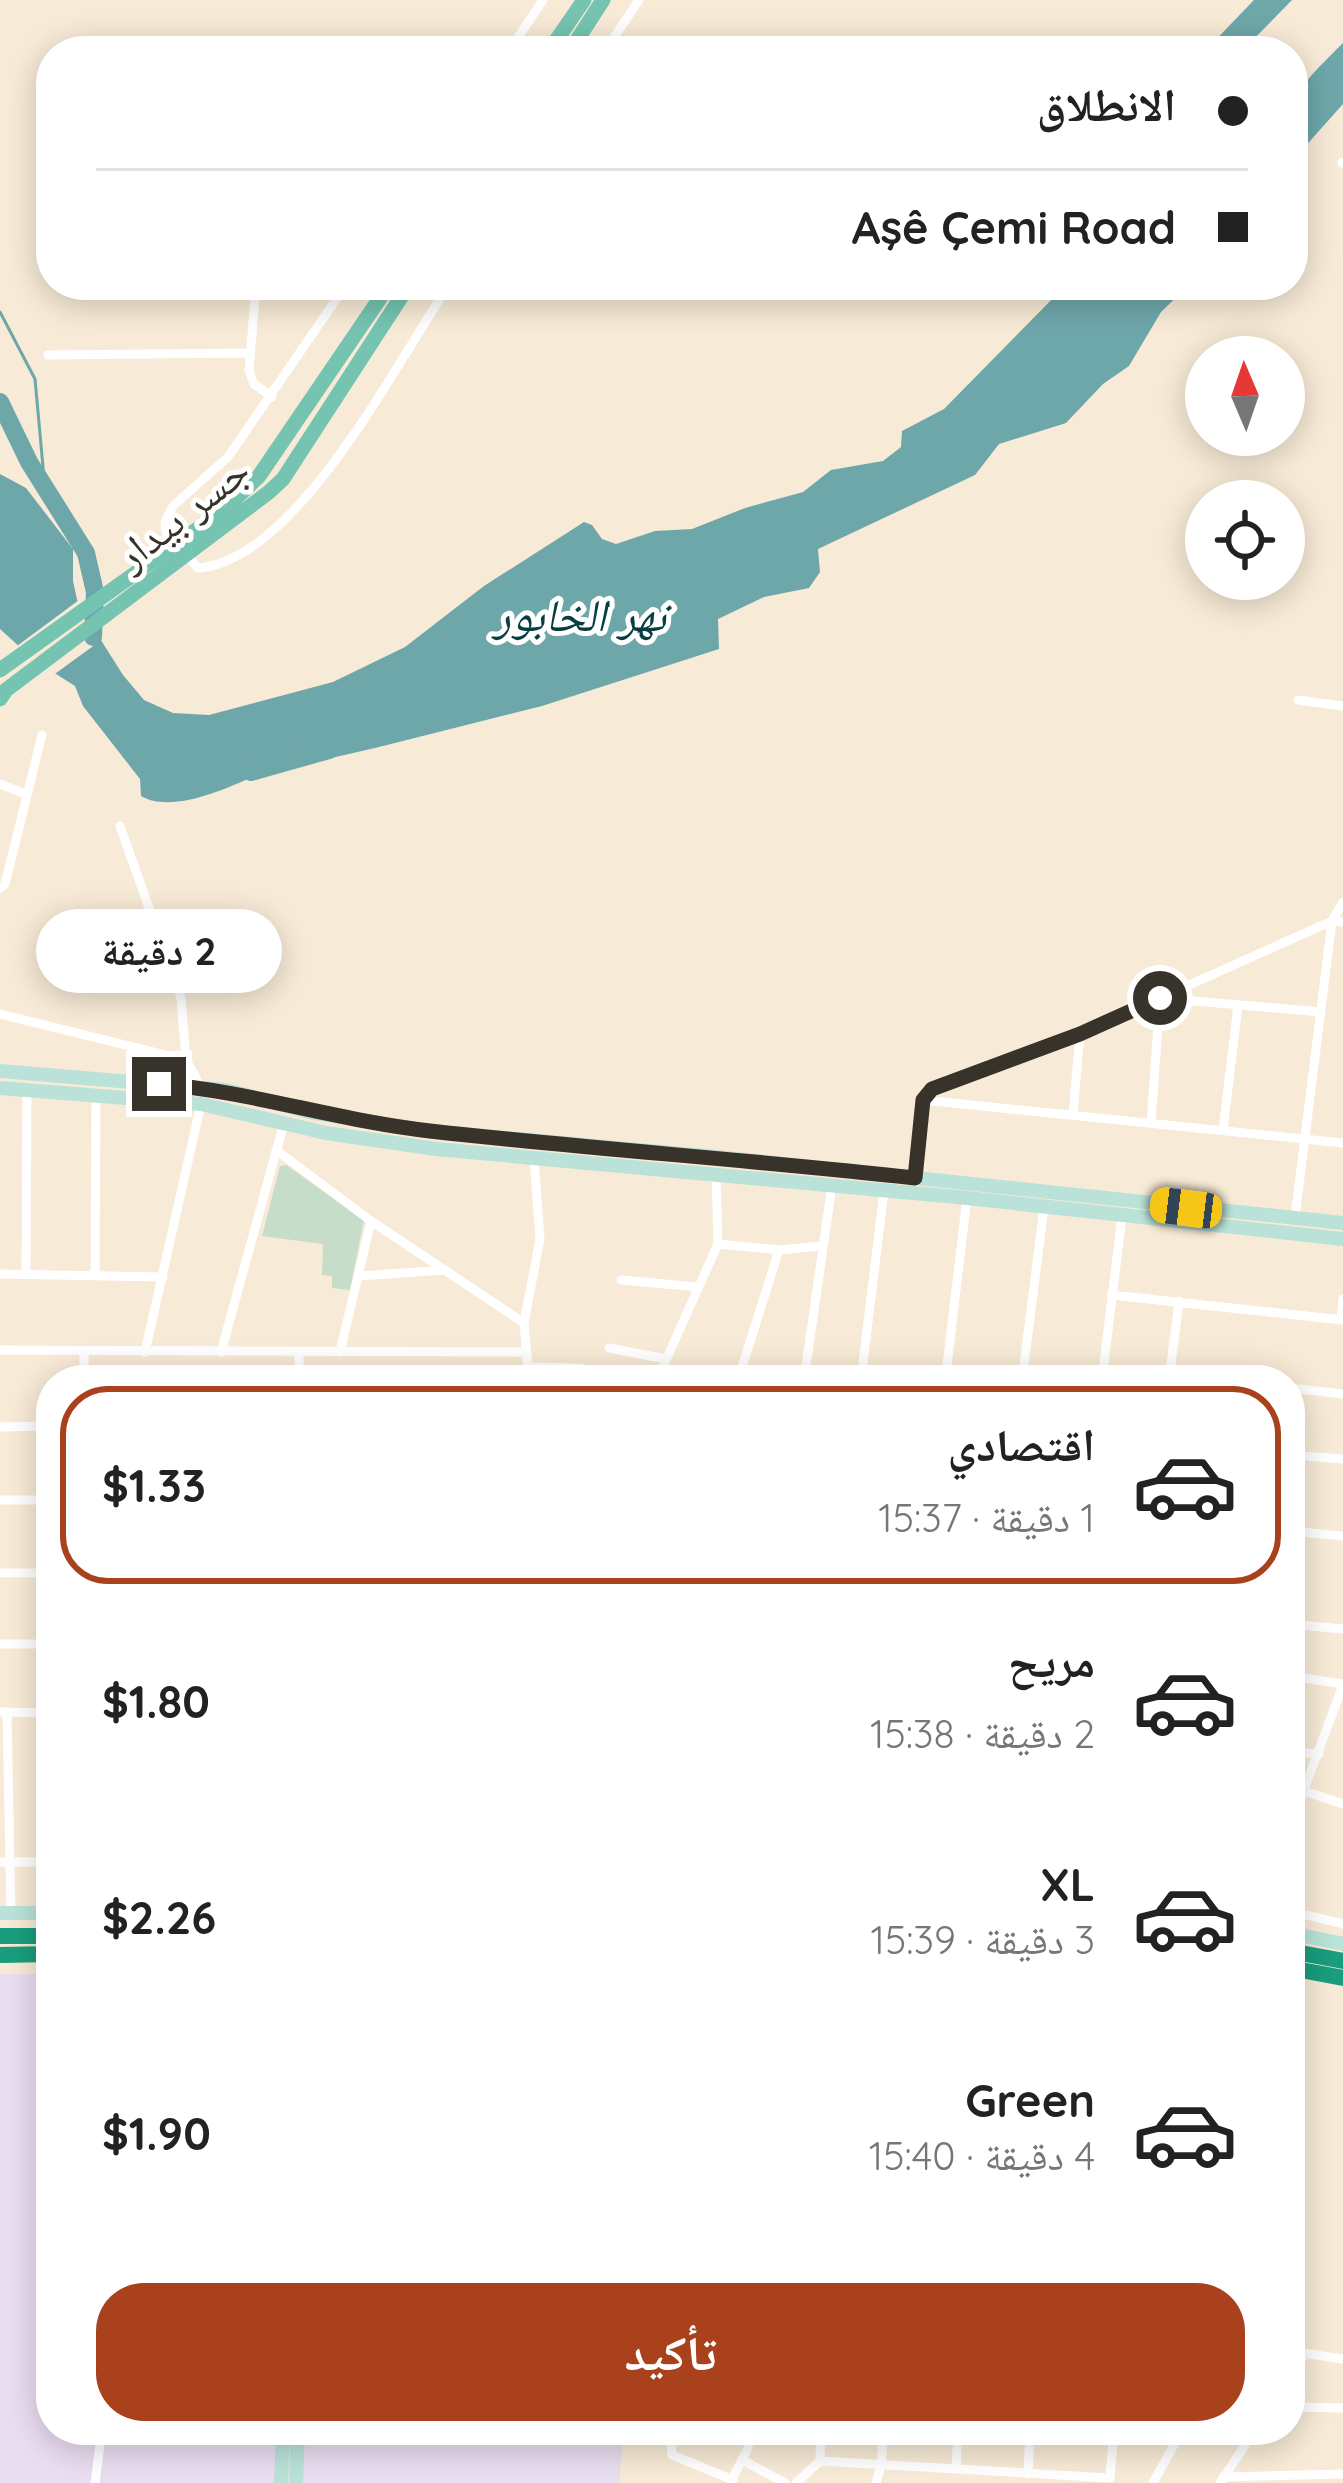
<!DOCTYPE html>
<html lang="ar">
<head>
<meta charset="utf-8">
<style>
	:root { --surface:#fff; --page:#f2f2f2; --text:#222; --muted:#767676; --line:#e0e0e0; --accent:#a8411c }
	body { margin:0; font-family:Quicksand,"Noto Naskh Arabic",sans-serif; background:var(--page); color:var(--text); direction:rtl; height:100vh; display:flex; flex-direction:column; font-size:45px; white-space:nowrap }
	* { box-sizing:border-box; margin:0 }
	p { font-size:39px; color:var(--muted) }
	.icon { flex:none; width:66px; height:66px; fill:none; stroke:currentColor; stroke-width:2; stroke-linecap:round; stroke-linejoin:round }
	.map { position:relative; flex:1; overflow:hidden; direction:ltr }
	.side { position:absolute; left:36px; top:1365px; width:1269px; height:1080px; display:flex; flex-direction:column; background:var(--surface); border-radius:48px; box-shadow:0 6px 30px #0003; direction:rtl }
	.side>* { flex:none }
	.top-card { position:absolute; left:36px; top:36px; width:1272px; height:264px; border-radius:48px; box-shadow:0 6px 30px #0003; direction:rtl; display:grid; align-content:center; height:264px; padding:0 60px; background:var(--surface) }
	.needle { width:78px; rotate:358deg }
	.fabs { position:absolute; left:1185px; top:336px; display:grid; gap:24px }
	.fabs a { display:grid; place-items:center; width:120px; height:120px; border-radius:50%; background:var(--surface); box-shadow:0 6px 30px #0003; font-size:60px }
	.end { position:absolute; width:54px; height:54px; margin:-27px; border:15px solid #37322a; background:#fff; box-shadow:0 0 0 6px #fff }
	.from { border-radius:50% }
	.bubble { position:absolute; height:84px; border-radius:42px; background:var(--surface); box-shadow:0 6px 30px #0003; font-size:39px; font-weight:700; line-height:84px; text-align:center; direction:rtl }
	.car { position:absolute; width:36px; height:72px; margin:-36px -18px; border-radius:15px; box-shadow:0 0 9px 3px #0007; background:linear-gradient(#f5c518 24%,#345 0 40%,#f5c518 0 76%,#345 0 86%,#f5c518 0) }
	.top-card b { display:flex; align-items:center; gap:42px; height:114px; font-size:45px }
	.top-card b+b { border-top:3px solid var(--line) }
	.top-card i { width:30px; height:30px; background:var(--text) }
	ul { padding:21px 0 0; list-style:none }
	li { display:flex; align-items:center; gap:36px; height:198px; margin:0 24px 18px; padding:0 36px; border:6px solid transparent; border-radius:48px }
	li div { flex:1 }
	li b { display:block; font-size:45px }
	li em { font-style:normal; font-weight:700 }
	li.active { border-color:var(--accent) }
	li>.icon { width:108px; height:108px; stroke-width:1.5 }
	.primary-button { display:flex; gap:24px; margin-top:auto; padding:24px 60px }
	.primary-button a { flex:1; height:138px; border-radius:48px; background:var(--accent); color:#fff; font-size:48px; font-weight:700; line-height:138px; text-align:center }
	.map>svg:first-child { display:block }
</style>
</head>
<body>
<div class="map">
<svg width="1343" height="2483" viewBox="0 0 1343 2483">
	<rect width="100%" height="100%" fill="#f7ead6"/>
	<polygon fill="#e9ddf0" points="0,1974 51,1974 51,2430 624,2430 619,2483 0,2483"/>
	<polygon fill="#c5ddc9" points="286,1165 364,1220 350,1290 332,1288 332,1276 322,1275 323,1244 262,1236 280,1166"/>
	<g fill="#6ea7aa">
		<polygon points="1254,0 1292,0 1242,51 1205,51"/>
		<path d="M1343,43V104L1293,160C1293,89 1293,93 1343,43Z"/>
		<path d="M1066,285H1189L1161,312L1129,366L1103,384L1066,423L999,444L975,475L818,549L820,572L809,588L764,597L718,619L719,649L542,706L375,748L318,761L299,753C262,772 180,819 141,796L140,779L83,706L75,686L34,660L0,629V474L26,488L73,549V581L78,604L123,675L144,700L173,713L209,715L333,682L405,647L484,586L584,522L592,525L602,539L616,544L655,531L692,529L745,508L803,492L831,470L883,461L901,447L902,431L944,409Z"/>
	</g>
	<polygon fill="#f7ead6" points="83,597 107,636 52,676 13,649"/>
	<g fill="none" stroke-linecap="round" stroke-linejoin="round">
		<polyline stroke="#6ea7aa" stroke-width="3" points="0,312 35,379 45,489"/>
		<g stroke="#6ea7aa" stroke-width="18">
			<polyline points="0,402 29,462 86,553 95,592 93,637"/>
			<polyline points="251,772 329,750"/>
		</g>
		<g stroke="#fff" stroke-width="9">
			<polyline points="509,51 543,0"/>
			<polyline points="605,51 639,0"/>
			<polyline points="1342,163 1343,162"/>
			<polyline points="256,285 249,371 254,384 272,397"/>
			<path d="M346,285L228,457L173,506L165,522L166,532L198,568C297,561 397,361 449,285"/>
			<polyline points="48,355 250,353"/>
			<polyline points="1298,700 1343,706"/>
			<polyline points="0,784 25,794"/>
			<polyline points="120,826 181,998 186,1060 201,1087"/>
			<polyline points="0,888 5,884 42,735"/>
			<polyline points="54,946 170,975"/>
			<polyline points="0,1014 186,1060"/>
			<polyline points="923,1100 1343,1143"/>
			<polyline points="1073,1114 1080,1034"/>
			<polyline points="1151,1122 1160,998 1321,1012"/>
			<polyline points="1223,1130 1238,1005"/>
			<polyline points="276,1150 371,1221 524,1323"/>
			<polyline points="915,1178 923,1100 932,1089 1080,1034 1332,921 1343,922"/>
			<polyline points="1295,1217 1332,921 1343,902"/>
			<polyline points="718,1244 779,1250 822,1246"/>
			<polyline points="0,1274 163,1277"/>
			<polyline points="26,1274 27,1089"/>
			<polyline points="95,1275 96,1095"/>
			<polyline points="359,1276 445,1270"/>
			<polyline points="621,1280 698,1287"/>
			<polyline points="1111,1295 1343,1320"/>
			<polyline points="1341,1319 1343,1299"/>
			<polyline points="609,1348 666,1359"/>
			<polyline points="0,1350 527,1352"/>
			<polyline points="84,1351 84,1380"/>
			<polyline points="145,1352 201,1104"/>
			<polyline points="221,1352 284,1123"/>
			<polyline points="340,1352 371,1221"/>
			<polyline points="528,1367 581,1368 598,1380"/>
			<polyline points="863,1369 1010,1380"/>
			<polyline points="946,1374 967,1198"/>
			<polyline points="1170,1374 1220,1380"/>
			<polyline points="299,1380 299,1352"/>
			<polyline points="529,1380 524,1323 540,1239 534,1159"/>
			<polyline points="657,1380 718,1244 716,1175"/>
			<polyline points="738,1380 779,1250"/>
			<polyline points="804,1380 832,1185"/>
			<polyline points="861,1380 884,1191"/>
			<polyline points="1022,1380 1044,1208"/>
			<polyline points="1102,1380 1122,1216"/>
			<polyline points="1169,1380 1179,1301"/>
			<polyline points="1290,1388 1343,1394"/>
			<polyline points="0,1427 51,1426"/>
			<polyline points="1290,1455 1343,1459"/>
			<polyline points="0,1500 51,1500"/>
			<polyline points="1290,1531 1343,1536"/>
			<polyline points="0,1573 51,1573"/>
			<polyline points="1290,1624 1343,1629"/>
			<polyline points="0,1644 51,1644"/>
			<polyline points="1290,1676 1343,1684"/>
			<polyline points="0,1712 51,1713"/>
			<polyline points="7,1712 11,1913"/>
			<polyline points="1290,1752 1319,1754"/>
			<polyline points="1304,1791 1343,1804"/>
			<polyline points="1290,1827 1343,1685"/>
			<polyline points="0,1862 51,1862"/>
			<polyline points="1290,1911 1343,1924"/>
			<polyline points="1290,2351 1343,2359"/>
			<polyline points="1290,2377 1305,2354"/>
			<polyline points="1290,2407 1343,2408"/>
			<polyline points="670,2430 672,2455 733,2480"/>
			<polyline points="744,2461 785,2483"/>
			<polyline points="820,2461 821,2430"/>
			<polyline points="956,2469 958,2430"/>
			<polyline points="1028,2474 1030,2430"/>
			<polyline points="1223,2477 1343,2474"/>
			<polyline points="1110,2478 1114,2430"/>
			<polyline points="95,2483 102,2430"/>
			<polyline points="730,2483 748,2448 749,2430"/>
			<polyline points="796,2483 820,2461 1110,2478"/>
			<polyline points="876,2483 881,2465 884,2430"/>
			<polyline points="1153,2483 1182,2430"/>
			<polyline points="1220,2483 1255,2430"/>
		</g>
		<g stroke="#bae2d8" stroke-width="14">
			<polyline points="0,1071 226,1090 310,1112 427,1131 717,1157 1343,1223"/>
			<polyline points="0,1088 201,1104 326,1133 436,1149 967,1198 1343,1239"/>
			<polyline points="0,1913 51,1913"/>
			<polyline points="1290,1933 1343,1944"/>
			<polyline points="281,2483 283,2430"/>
			<polyline points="296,2483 298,2430"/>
		</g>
		<g stroke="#75c4b1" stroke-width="15">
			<polyline points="549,51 584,0"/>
			<polyline points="570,51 603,0"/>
			<polyline points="0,670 224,510 259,476 389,285"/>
			<polyline points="0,699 6,690 269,492 283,479 409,285"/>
		</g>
		<g stroke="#199d7d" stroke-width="16">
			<polyline points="0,1936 51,1936"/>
			<polyline points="1290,1951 1343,1961"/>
			<polyline points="0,1955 51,1954"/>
			<polyline points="1290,1968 1343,1978"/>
		</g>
	</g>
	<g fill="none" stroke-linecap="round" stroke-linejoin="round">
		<path stroke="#37322a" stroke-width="15" d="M159,1084C250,1091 338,1121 430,1131C591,1149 753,1160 915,1178L923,1100L932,1089L1080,1034L1160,998"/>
	</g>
	<g text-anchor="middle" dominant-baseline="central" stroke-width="10" stroke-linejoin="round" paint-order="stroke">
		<g font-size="42" fill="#37322a" stroke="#fff">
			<text transform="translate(182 512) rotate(-38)">جسر بيدار</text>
		</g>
		<g font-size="45" font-style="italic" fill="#063e41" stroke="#fff">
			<text x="580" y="614">نهر الخابور</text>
		</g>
	</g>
</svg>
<div class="fabs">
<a><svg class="needle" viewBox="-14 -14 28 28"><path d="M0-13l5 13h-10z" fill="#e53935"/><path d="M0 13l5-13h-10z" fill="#767676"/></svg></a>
<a><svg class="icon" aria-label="locate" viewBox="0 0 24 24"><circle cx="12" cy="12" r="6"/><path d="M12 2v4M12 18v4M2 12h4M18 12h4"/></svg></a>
</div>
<i class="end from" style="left:1160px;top:998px"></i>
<i class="end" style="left:159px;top:1084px"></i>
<div class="bubble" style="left:36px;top:909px;width:246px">2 دقيقة</div>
<i class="car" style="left:1186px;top:1208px;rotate:277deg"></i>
<div class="top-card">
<b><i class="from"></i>الانطلاق</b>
<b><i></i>Aşê Çemi Road</b>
</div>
<section class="side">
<ul>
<li class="active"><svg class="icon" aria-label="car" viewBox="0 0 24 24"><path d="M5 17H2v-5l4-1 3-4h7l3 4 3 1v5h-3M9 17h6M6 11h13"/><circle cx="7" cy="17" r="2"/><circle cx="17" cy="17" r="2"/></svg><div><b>اقتصادي</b><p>1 دقيقة · 15:37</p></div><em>$1.33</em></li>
<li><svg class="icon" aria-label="car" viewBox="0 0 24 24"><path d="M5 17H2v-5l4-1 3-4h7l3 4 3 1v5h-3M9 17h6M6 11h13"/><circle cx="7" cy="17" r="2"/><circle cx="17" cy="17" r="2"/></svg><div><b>مريح</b><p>2 دقيقة · 15:38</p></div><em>$1.80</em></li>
<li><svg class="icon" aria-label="car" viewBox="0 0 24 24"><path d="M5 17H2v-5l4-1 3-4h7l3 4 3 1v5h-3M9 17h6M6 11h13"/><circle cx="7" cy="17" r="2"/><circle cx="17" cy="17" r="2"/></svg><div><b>XL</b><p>3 دقيقة · 15:39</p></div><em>$2.26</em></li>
<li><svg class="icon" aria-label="car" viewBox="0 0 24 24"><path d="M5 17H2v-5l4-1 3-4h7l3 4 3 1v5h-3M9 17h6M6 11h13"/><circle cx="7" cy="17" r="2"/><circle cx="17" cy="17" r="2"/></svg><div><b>Green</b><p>4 دقيقة · 15:40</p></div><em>$1.90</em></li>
</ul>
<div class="primary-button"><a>تأكيد</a></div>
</section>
</div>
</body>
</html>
